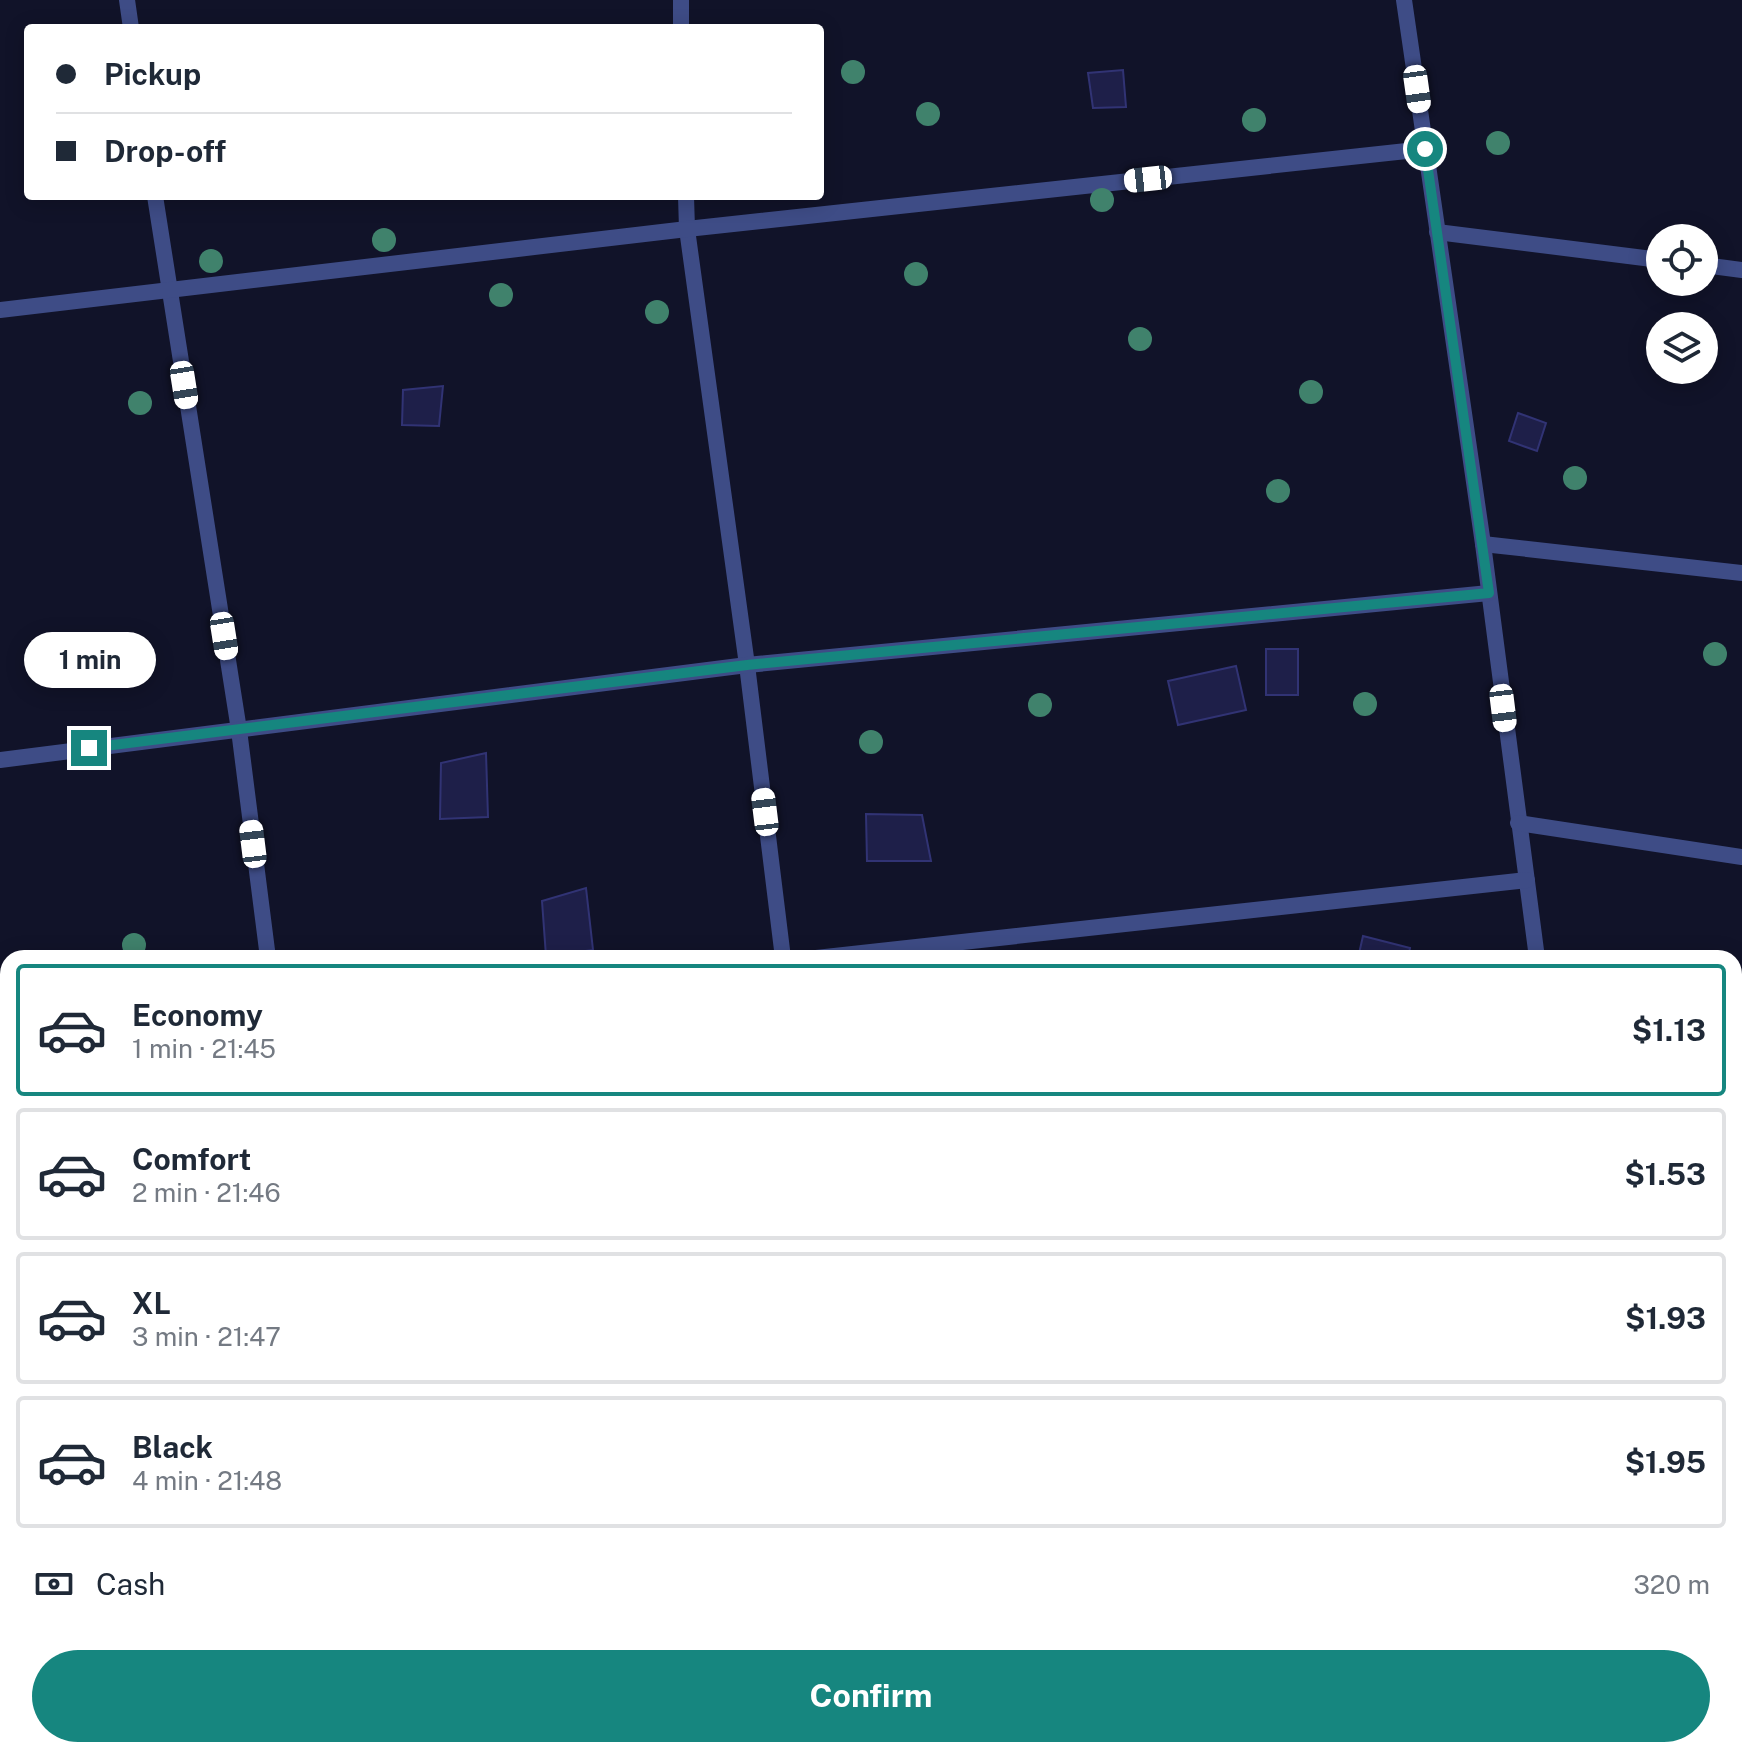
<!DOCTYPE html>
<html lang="en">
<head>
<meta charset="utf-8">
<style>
	:root { --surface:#fff; --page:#f6f6f7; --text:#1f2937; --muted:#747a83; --line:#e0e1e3; --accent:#16867f }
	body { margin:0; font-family:"Public Sans",sans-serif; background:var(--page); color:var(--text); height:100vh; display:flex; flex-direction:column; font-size:30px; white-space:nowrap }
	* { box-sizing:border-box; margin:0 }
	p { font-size:26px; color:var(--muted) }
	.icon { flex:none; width:44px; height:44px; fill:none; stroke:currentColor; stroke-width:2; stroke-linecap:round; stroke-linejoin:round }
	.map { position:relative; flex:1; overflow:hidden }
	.side { position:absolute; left:0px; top:950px; width:1742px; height:808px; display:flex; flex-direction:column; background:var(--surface); border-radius:24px 24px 0 0; box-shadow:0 4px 20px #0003 }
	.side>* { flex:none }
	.top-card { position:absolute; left:24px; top:24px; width:800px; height:176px; border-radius:8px; box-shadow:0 4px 20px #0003; display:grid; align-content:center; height:176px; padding:0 32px; background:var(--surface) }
	.tools { position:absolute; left:1646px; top:224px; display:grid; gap:16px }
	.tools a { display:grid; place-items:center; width:72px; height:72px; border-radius:50%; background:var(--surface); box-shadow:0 4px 20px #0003; font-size:40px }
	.end { position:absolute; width:36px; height:36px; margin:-18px; border:10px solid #16867f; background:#fff; box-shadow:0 0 0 4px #fff }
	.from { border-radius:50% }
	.bubble { position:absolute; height:56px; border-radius:28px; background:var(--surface); box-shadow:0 4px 20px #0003; font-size:26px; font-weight:700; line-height:56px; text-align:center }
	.car { position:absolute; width:24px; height:48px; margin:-24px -12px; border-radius:10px; box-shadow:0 0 6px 2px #0007; background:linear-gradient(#fff 24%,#345 0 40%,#fff 0 76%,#345 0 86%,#fff 0) }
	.top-card b { display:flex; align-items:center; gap:28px; height:76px; font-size:30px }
	.top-card b+b { border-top:2px solid var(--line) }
	.top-card i { width:20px; height:20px; background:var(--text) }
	ul { padding:14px 0 0; list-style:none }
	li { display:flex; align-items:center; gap:24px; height:132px; margin:0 16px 12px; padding:0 16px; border:4px solid var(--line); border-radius:8px }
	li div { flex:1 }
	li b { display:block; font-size:30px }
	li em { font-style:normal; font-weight:700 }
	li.selected { border-color:var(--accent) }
	li>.icon { width:72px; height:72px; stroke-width:1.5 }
	.pay { display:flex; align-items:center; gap:20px; height:88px; padding:0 32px; font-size:30px }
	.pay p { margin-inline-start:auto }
	.cta { display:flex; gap:16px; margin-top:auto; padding:16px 32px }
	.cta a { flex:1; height:92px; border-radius:48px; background:var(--accent); color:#fff; font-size:32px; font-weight:700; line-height:92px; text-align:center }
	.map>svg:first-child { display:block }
</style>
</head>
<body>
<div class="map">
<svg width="1742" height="1758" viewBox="0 0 1742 1758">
	<rect width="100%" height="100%" fill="#111329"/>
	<g fill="#1e1f49" stroke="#313374" stroke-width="2">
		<polygon points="1123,70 1126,107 1093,108 1088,73"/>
		<polygon points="443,386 439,426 402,425 403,390"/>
		<polygon points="1518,413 1546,423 1537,451 1509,441"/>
		<rect x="1266" y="649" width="32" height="46"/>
		<polygon points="1236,666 1246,710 1178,725 1168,681"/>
		<polygon points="486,753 488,817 440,819 441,763"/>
		<polygon points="866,814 922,815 931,861 867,861"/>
		<polygon points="586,888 593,950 546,956 542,901"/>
		<polygon points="1363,936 1410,948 1408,958 1358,958"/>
	</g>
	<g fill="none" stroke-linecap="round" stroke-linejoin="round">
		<g stroke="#3e4c86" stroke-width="16">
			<polyline points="127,0 131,28"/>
			<polyline points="681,0 681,28"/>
			<polyline points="1404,0 1483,544 1537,958"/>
			<polyline points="155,196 239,730 268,958"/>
			<polyline points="686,196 687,229 747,665 783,958"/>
			<polyline points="1437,232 1660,260"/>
			<polyline points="1704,265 1742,270"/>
			<polyline points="0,310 687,229 1425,149"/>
			<polyline points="1483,544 1742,573"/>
			<polyline points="0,760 747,665 1489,593"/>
			<polyline points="1518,823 1742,857"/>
			<polyline points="816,958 1527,880"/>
			<polyline points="0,1056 8,1055"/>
			<polyline points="1734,1326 1742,1327"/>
			<polyline points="0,1434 8,1433"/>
			<polyline points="1734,1639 1742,1639"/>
			<polyline points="363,1750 364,1758"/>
			<polyline points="881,1750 882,1758"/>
			<polyline points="1649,1750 1650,1758"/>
			<polyline points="1117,1758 1167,1750"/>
		</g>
	</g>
	<g fill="#40826c">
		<circle cx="853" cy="72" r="12"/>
		<circle cx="928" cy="114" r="12"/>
		<circle cx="1254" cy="120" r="12"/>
		<circle cx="1498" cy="143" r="12"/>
		<circle cx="1102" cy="200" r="12"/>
		<circle cx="384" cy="240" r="12"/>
		<circle cx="211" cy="261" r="12"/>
		<circle cx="916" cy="274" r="12"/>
		<circle cx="501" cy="295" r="12"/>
		<circle cx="657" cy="312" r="12"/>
		<circle cx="1140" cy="339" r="12"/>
		<circle cx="1311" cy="392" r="12"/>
		<circle cx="140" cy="403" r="12"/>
		<circle cx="1575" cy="478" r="12"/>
		<circle cx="1278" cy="491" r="12"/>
		<circle cx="1715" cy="654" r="12"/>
		<circle cx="1365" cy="704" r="12"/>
		<circle cx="1040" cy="705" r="12"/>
		<circle cx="871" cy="742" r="12"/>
		<circle cx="134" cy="945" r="12"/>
	</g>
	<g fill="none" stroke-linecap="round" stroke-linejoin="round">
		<polyline stroke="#16867f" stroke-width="10" points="89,748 747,665 1489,593 1425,149"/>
	</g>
</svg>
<div class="tools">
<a><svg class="icon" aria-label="locate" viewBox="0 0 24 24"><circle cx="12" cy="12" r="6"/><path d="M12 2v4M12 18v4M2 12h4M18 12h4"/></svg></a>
<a><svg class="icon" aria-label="layers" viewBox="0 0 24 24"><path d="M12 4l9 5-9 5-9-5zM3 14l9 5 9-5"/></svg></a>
</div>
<i class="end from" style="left:1425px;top:149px"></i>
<i class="end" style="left:89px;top:748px"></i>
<div class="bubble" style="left:24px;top:632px;width:132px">1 min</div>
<i class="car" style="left:1417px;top:89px;rotate:172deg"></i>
<i class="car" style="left:1148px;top:179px;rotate:264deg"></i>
<i class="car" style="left:184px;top:385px;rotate:171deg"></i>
<i class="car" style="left:224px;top:636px;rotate:171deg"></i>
<i class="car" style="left:1503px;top:708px;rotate:173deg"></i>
<i class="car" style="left:765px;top:812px;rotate:353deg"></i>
<i class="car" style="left:253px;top:844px;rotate:353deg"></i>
<div class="top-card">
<b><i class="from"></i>Pickup</b>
<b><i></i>Drop-off</b>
</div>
<section class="side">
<ul>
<li class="selected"><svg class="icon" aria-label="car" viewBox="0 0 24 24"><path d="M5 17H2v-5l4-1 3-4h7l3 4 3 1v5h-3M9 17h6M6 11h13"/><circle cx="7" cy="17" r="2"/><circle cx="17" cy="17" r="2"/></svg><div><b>Economy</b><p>1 min · 21:45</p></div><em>$1.13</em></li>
<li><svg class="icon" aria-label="car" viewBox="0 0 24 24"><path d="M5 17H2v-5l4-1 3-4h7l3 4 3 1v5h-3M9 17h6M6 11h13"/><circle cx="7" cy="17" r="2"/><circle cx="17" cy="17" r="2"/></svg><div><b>Comfort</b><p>2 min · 21:46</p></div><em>$1.53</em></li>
<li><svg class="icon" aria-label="car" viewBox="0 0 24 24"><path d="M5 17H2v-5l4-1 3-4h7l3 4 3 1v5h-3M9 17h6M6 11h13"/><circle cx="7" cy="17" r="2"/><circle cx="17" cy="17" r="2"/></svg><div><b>XL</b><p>3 min · 21:47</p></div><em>$1.93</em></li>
<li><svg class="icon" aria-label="car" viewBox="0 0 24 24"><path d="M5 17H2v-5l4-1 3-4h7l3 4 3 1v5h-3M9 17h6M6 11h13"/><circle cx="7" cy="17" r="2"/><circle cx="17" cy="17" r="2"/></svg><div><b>Black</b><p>4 min · 21:48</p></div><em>$1.95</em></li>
</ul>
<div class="pay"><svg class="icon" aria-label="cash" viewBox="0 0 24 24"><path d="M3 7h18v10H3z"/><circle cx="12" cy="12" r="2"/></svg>Cash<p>320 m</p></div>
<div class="cta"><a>Confirm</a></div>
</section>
</div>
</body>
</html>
